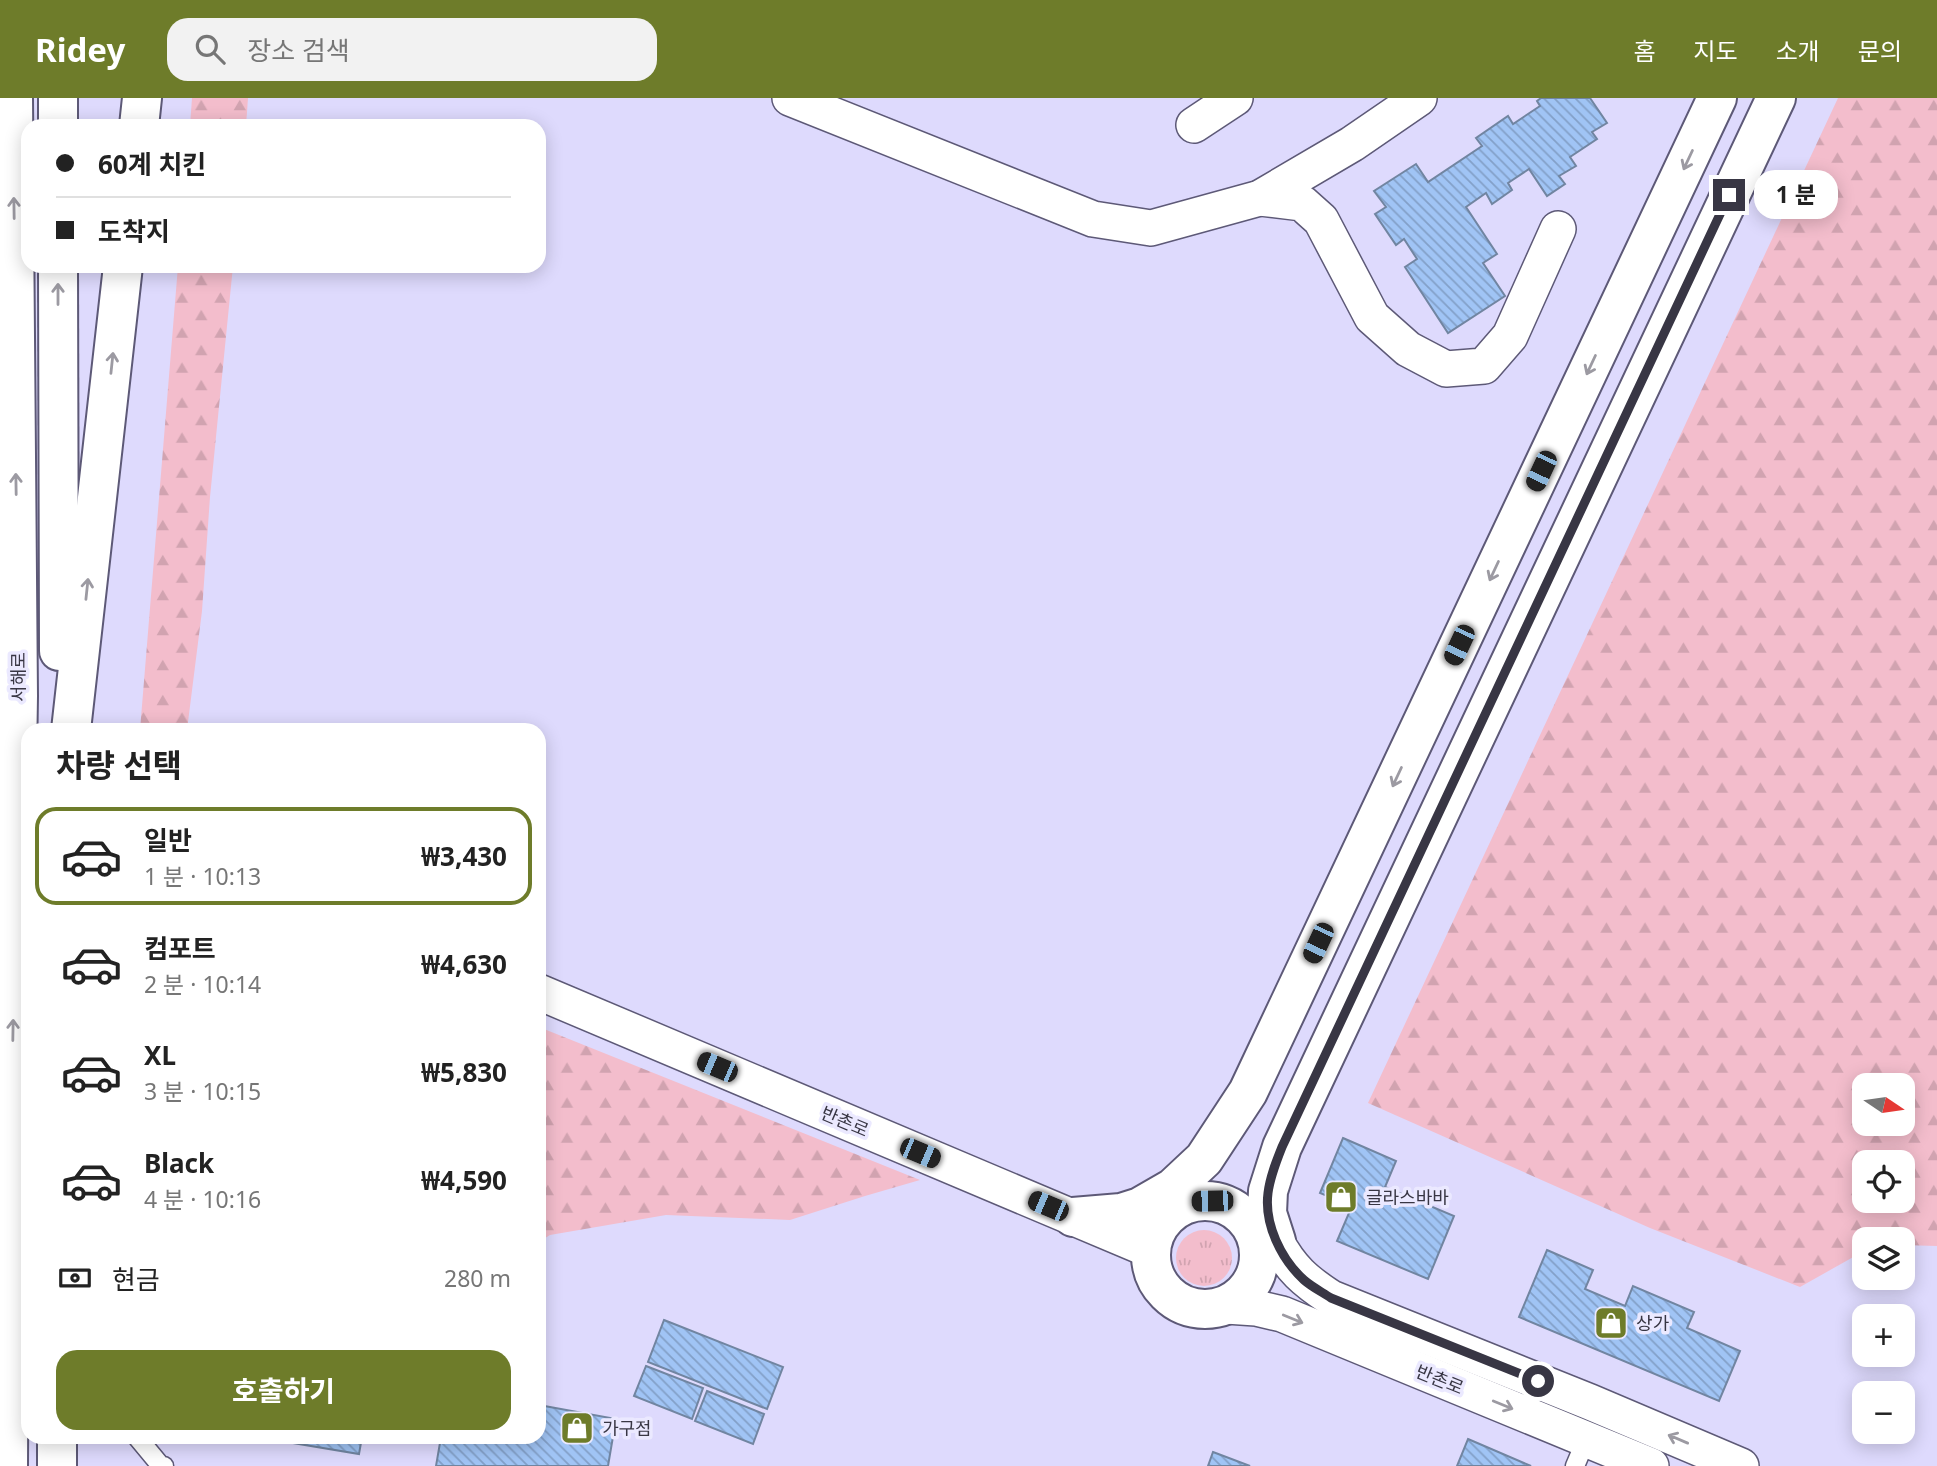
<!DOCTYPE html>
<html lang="ko">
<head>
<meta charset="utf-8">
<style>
	:root { --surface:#fff; --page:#f2f2f2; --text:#222; --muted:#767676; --line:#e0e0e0; --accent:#6e7c2a }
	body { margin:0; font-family:"Noto Sans","Noto Sans KR",sans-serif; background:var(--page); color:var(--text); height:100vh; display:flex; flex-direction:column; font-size:26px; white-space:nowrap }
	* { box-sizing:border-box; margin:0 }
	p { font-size:23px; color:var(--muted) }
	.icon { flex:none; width:38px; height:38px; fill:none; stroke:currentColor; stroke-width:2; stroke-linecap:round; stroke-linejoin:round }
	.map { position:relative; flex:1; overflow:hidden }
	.panel { position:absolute; left:21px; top:625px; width:525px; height:721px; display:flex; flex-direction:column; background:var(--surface); border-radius:21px; box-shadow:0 4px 18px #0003 }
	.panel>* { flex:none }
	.guide { position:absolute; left:21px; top:21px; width:525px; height:154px; border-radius:21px; box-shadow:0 4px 18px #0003; display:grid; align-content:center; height:154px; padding:0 35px; background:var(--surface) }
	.needle { width:46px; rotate:103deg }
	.fabs { position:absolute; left:1852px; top:975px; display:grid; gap:14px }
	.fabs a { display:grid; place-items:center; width:63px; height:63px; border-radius:14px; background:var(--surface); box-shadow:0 4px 18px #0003; font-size:35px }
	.end { position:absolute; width:32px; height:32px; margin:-16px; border:9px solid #383644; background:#fff; box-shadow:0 0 0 4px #fff }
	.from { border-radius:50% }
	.bubble { position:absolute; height:49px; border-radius:21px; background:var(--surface); box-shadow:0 4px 18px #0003; font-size:23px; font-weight:700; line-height:49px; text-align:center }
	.car { position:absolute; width:21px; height:42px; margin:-21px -10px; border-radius:9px; box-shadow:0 0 5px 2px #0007; background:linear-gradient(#222 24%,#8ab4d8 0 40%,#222 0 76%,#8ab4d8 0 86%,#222 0) }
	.guide b { display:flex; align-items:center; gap:24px; height:66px; font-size:26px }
	.guide b+b { border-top:2px solid var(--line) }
	.guide i { width:18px; height:18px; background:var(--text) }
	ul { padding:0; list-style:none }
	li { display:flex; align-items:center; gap:21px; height:98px; margin:0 14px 10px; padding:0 21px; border:4px solid transparent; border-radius:21px }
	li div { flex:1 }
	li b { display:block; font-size:26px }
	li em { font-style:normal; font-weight:700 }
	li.active { border-color:var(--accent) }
	li>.icon { width:63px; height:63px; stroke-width:1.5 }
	h2 { padding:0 35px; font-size:32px; line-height:84px }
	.pay { display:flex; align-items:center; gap:18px; height:77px; padding:0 35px; font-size:26px }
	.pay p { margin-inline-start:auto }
	.action { display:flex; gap:14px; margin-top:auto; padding:14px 35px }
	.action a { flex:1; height:80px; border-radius:21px; background:var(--accent); color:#fff; font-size:28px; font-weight:700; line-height:80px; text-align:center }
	header { display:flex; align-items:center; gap:42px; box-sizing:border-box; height:98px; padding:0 35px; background:var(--accent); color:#fff }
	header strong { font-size:33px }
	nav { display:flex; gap:38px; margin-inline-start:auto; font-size:24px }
	.search { width:490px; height:63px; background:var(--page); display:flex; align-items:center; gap:18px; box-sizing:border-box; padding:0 24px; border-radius:21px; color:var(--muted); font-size:26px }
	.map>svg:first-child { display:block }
</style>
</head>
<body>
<header>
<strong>Ridey</strong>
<div class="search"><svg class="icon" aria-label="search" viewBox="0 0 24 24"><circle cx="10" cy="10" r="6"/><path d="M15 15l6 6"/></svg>장소 검색</div>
<nav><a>홈</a><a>지도</a><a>소개</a><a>문의</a></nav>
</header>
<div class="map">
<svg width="1937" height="1368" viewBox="0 0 1937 1368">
	<defs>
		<pattern id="grass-tufts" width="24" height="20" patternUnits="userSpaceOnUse" patternTransform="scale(1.75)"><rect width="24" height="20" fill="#f3bdcc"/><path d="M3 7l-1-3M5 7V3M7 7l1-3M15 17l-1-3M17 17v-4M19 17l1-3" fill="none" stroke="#d1a3b0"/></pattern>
		<pattern id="forest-firs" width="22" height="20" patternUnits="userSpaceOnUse" patternTransform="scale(1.75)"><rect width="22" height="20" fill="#f3bdcc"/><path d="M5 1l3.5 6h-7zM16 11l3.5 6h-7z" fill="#d1a3b0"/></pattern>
		<pattern id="building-back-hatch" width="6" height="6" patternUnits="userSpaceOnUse" patternTransform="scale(1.75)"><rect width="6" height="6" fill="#a0c4f5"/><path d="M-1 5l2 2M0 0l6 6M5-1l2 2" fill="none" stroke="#83a0c8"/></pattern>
	</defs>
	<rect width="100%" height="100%" fill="#dedafd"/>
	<circle fill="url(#grass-tufts)" cx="1204" cy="1160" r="28"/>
	<g fill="url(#forest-firs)" fill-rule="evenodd">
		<polygon points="192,0 248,0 246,28 190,28"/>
		<path d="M1838,0H1937V1148L1902,1147V1141H1864V1153L1800,1189L1650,1130L1368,1005ZM1864,987H1902V1026H1864ZM1864,1064H1902V1102H1864Z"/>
		<polygon points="178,168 233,168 210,399 202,513 187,632 140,632"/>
		<polygon points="539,929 920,1082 865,1098 790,1122 666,1117 550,1137 539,1144"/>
	</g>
	<g fill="url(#building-back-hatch)" stroke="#7185a1" stroke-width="2">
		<polygon points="1541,0 1590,0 1607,25 1592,34 1597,41 1570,59 1576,68 1559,78 1565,86 1547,98 1529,71 1508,85 1512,92 1492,106 1486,95 1466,109 1497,156 1483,165 1505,198 1448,235 1405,169 1417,161 1404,141 1396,147 1375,116 1386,109 1374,93 1416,66 1428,84 1482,48 1476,40 1508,18 1513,26 1540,8 1537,3"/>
		<polygon points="1343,1040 1396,1063 1385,1089 1454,1118 1428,1181 1337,1143 1352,1108 1320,1095"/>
		<polygon points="1547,1152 1593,1172 1585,1191 1625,1208 1633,1188 1694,1214 1687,1230 1740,1253 1719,1303 1519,1219"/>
		<polygon points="664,1222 783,1269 767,1311 648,1264"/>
		<polygon points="646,1268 703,1290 692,1321 634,1298"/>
		<polygon points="707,1293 764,1316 753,1346 695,1323"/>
		<polygon points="539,1307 616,1321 608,1368 436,1368 441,1339 539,1339"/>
		<polygon points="257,1339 362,1339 359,1356"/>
		<polygon points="1468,1341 1531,1368 1457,1368"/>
		<polygon points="1213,1354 1250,1368 1208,1368"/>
	</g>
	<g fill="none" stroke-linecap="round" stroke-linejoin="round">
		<defs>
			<g id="lane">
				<polyline points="137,1339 161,1368 164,1368"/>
				<polyline points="1575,1368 1586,1342"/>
			</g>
			<g id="street">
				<polyline points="790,0 1093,121 1151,130 1260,100 1352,46 1419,0"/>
				<polyline points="1194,27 1235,0"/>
				<polyline points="1260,100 1302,105 1321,122 1372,219 1408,251 1446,271 1484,268 1510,238 1558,131"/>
				<polyline points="539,894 1150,1152"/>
				<path d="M1276,1143C1291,1171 1305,1183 1331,1200L1590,1304L1741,1368"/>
				<polyline points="1226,1208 1256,1210 1282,1216 1651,1368"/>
			</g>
			<g id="secondary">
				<circle cx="1205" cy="1157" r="54"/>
				<polyline points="1073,1119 1121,1115 1140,1109 1173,1090 1204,1061 1248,994 1717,0"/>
				<polyline points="1276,1143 1267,1115 1268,1093 1282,1049 1776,0"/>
			</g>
			<g id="highway">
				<polyline points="58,0 58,28"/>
				<polyline points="139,28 142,0"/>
				<polyline points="58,168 59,553"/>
				<polyline points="71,632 123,168"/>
				<polyline points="8,1368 9,1165 18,598 13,0"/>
				<polyline points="57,1368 57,1339"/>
			</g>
		</defs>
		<use href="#lane" stroke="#5d5977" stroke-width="21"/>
		<use href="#street" stroke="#5d5977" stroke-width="38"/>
		<use href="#secondary" stroke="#5d5977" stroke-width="42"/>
		<use href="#highway" stroke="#5d5977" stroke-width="42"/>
		<use href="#lane" stroke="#fff" stroke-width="18"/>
		<use href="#street" stroke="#fff" stroke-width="35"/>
		<use href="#secondary" stroke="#fff" stroke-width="38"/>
		<use href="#highway" stroke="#fff" stroke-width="38"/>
	</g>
	<defs><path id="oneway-shaft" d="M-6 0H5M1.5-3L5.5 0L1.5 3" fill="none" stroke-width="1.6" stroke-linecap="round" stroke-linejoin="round" transform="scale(1.75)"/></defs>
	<g stroke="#9c9aa2">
		<use href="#oneway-shaft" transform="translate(1688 62) rotate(115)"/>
		<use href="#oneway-shaft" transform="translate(14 110) rotate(-91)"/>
		<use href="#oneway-shaft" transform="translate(58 196) rotate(-90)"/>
		<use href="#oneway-shaft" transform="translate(112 265) rotate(-84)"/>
		<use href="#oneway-shaft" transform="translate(1591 267) rotate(115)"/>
		<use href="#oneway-shaft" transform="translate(16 386) rotate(-91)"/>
		<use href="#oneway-shaft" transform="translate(1494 473) rotate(115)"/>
		<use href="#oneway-shaft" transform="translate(87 491) rotate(-84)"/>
		<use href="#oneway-shaft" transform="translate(1397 679) rotate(115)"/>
		<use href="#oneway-shaft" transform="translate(13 932) rotate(-89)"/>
		<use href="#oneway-shaft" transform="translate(1293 1221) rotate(22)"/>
		<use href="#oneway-shaft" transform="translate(1503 1307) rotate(22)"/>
		<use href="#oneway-shaft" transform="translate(1678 1341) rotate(-157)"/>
	</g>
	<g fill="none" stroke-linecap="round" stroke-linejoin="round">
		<path stroke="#383644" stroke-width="9" d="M1538,1283L1331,1200C1322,1194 1312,1189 1304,1182C1281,1161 1264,1126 1268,1095C1270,1079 1276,1064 1282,1049L1729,97"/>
	</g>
	<defs>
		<symbol id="shop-square" viewBox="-11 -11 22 22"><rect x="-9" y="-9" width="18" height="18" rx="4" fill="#6e7c2a" stroke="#ebe9ff"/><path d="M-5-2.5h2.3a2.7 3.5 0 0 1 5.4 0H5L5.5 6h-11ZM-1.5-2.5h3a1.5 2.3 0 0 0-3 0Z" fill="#fff"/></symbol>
	</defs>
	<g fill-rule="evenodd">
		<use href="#shop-square" x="1322" y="1080" width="38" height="38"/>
		<use href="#shop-square" x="1592" y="1206" width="38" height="38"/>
		<use href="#shop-square" x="558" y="1311" width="38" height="38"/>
	</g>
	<g text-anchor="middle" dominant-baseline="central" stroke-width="7" stroke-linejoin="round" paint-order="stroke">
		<g font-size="18" fill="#383644" stroke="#ebe9ff">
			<text transform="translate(18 579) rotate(-90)">서해로</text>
			<text transform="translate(845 1023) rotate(23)">반촌로</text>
			<text transform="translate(1440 1281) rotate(22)">반촌로</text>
		</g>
		<g font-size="18" fill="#383644" stroke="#ebe9ff" text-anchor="start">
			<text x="1366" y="1099">글라스바바</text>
			<text x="1636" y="1225">상가</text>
			<text x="602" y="1330">가구점</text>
		</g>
	</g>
</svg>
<div class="fabs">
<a><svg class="needle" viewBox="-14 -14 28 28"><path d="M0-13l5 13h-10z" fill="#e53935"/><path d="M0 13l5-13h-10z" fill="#767676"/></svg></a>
<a><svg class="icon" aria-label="locate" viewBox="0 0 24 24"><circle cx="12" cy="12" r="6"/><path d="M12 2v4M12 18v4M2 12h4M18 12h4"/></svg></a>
<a><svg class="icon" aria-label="layers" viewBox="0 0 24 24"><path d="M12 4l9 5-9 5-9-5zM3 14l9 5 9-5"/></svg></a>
<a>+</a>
<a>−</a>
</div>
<i class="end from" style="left:1538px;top:1283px"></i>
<i class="end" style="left:1729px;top:97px"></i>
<div class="bubble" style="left:1754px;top:72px;width:84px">1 분</div>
<i class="car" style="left:1541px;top:373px;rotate:205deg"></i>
<i class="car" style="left:1459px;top:547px;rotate:205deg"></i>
<i class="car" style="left:1318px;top:845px;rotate:205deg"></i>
<i class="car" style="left:717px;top:969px;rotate:293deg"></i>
<i class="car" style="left:920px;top:1055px;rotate:113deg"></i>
<i class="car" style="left:1212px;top:1103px;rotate:269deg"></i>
<i class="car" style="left:1048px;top:1108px;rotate:293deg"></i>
<div class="guide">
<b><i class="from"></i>60계 치킨</b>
<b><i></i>도착지</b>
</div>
<section class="panel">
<h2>차량 선택</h2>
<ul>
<li class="active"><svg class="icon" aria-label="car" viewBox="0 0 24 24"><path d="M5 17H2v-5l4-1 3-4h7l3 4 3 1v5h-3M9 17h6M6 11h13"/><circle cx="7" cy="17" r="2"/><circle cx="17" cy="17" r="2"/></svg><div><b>일반</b><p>1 분 · 10:13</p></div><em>₩3,430</em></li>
<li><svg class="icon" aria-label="car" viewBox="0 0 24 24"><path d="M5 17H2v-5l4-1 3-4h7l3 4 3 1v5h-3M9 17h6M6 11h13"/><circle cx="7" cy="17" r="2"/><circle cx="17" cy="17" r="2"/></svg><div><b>컴포트</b><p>2 분 · 10:14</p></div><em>₩4,630</em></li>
<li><svg class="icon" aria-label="car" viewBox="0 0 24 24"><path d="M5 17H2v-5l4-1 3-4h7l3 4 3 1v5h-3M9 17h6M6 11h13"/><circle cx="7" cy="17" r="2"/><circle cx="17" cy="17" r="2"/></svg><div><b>XL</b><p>3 분 · 10:15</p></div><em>₩5,830</em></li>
<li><svg class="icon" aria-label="car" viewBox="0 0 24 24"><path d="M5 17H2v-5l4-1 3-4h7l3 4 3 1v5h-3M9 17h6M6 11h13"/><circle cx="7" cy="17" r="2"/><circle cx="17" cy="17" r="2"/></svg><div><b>Black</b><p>4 분 · 10:16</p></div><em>₩4,590</em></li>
</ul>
<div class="pay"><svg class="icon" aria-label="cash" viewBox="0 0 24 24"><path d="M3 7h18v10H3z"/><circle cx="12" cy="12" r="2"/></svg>현금<p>280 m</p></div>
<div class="action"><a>호출하기</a></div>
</section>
</div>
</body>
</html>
